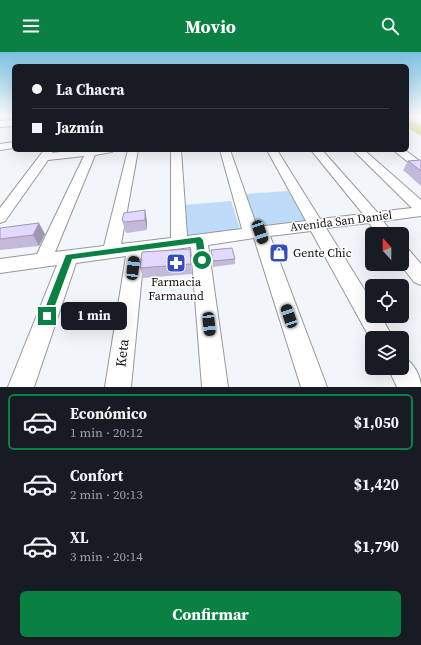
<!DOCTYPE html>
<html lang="es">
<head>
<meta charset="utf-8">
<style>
	:root { --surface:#171b24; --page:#20242c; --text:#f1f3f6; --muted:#9ea1a6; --line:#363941; --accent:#0b8043 }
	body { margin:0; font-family:"Source Serif 4",serif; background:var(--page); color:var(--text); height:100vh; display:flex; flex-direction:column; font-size:15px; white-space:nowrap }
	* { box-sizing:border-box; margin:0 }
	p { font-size:13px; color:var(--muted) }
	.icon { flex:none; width:22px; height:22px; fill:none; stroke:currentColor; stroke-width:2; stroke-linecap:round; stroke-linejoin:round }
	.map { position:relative; height:335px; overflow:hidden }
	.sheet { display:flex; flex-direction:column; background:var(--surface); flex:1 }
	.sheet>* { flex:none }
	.guide { position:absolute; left:12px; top:12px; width:397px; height:88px; border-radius:6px; box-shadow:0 4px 16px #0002; display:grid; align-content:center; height:88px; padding:0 20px; background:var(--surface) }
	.needle { width:26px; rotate:339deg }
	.fabs { position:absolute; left:365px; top:175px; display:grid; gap:8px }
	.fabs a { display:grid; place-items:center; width:44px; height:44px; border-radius:6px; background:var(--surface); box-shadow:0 4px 16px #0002; font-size:20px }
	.end { position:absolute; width:18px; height:18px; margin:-9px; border:5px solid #0b8043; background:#fff; box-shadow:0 0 0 2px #fff }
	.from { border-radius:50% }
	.bubble { position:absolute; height:28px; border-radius:6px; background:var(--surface); box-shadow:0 4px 16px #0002; font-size:13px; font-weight:700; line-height:28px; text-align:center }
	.car { position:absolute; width:12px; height:24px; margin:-12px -6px; border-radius:5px; box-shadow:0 0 3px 1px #0007; background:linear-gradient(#222 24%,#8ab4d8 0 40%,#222 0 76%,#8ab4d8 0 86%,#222 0) }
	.guide b { display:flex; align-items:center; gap:14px; height:38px; font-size:15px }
	.guide b+b { border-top:1px solid var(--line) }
	.guide i { width:10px; height:10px; background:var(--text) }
	ul { padding:7px 0 0; list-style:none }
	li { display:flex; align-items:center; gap:12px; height:56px; margin:0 8px 6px; padding:0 12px; border:2px solid transparent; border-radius:6px }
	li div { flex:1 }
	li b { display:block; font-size:15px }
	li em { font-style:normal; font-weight:700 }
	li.active { border-color:var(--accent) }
	li>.icon { width:36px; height:36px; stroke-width:1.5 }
	.button { display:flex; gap:8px; margin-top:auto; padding:8px 20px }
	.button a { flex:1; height:46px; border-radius:6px; background:var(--accent); color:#fff; font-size:16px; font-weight:700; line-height:46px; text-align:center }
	header { display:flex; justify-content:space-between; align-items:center; height:52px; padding:0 20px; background:var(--accent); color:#fff; font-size:18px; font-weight:700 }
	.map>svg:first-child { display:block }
</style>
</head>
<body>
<header><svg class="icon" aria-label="menu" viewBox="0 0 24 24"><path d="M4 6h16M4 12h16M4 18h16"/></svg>Movio<svg class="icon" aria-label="search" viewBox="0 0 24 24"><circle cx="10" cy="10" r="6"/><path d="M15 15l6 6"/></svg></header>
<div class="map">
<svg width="421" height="335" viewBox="0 0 421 335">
	<rect width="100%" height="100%" fill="#f2f6fa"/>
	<g fill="#bedcf9">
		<polygon points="288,139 306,170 254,174 243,142"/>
		<polygon points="231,149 241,180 187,185 183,153"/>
	</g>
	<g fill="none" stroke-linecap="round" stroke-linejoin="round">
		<defs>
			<g id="minor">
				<polygon points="14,68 14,74 0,75 0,69"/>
				<polygon points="14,90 14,96 0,98 0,92"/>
				<polygon points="44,98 54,98 52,101 78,98 113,98 112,100 95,103 55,200 104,194 128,98 138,98 121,192 171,186 171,98 181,98 187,184 242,177 220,98 230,98 257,175 306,169 267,98 277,98 320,167 363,162 311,98 322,98 377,160 412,156 353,98 364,98 421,148 421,164 383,169 393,182 377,182 369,171 326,176 372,250 372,264 381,264 393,286 372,286 372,290 311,179 270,184 327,335 301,335 254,186 208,193 228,335 202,335 191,195 144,201 131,335 105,335 126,204 76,211 34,335 8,335 57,213 0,221 0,207 37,202 84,104 48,108 5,169 0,171 0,156"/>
				<polygon points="393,98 405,98 421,110 421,119 417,117"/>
				<polygon points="402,196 408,197 421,212 421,233 414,230 400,212 402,212"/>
				<path d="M402,305C413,309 421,324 421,335H397L388,316H402Z"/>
			</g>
			<polygon id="major" points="407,67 421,74 421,83 407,75"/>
		</defs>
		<use href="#minor" stroke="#95989c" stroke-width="2"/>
		<use href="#major" stroke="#d3d4d4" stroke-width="2"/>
		<use href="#minor" fill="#fff" fill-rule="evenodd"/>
		<use href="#major" fill="#d9ce75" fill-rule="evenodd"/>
	</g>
	<g fill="#c3bada">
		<polygon points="421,108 421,134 403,118 408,109"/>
		<polygon points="145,158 147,169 147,178 127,181 125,179 122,168"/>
		<polygon points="0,176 45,182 39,194 0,198"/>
		<polygon points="277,193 287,203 286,206 280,206 276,195"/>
		<polygon points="211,198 235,207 235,212 213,215 211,204"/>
		<polygon points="191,212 192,222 143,226 140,216"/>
	</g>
	<g fill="#9f97b2">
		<polygon points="145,158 147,169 147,178 145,168"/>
		<polygon points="39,171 45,182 39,194 33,183"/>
	</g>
	<g fill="#e3d8fe" stroke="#9f97b2">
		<polygon points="421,108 421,119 408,109"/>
		<polygon points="145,158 145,168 125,170 122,168 124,161"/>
		<polygon points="39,171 33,183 0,187 0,176"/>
		<polygon points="283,192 287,203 281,203 277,193"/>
		<polygon points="232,196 235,207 213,209 211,198"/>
		<polygon points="190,197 191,212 140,216 142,200"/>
	</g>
	<linearGradient id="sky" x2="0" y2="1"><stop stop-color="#7bc0e1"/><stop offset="0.57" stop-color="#f9fbfd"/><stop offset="1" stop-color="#f9fbfd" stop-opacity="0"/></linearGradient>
	<rect width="421" height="110" fill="url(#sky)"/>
	<polygon fill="#0b8043" points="200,185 203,188 206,208 202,211 198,208 196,191 72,207 50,267 44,267 42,264 66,203"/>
	<defs>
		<symbol id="shop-square" viewBox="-11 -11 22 22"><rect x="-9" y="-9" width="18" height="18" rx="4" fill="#354dbf" stroke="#fff"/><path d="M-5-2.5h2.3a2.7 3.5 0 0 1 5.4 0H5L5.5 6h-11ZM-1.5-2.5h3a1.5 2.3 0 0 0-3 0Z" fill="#fff"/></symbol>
		<symbol id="pharmacy-square" viewBox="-11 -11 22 22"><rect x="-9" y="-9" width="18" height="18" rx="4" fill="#354dbf" stroke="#fff"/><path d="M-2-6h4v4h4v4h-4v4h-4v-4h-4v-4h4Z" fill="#fff"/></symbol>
	</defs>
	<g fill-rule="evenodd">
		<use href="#shop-square" x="268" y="190" width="22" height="22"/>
		<use href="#pharmacy-square" x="165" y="200" width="22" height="22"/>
	</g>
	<g text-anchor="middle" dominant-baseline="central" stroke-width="3" stroke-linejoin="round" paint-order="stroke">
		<g font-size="12" fill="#0d0e0f" stroke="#fff">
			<text transform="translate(341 169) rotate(-7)">Avenida San Daniel</text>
		</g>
		<g font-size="12" fill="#0d0e0f" stroke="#fff" text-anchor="start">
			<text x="293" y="201">Gente Chic</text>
			<text x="176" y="230" text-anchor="middle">Farmacia<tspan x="176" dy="14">Farmaund</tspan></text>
		</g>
		<g font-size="14" fill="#0d0e0f" stroke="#fff">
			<text transform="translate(122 301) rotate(-83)">Keta</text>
		</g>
	</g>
</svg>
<div class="fabs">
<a><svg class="needle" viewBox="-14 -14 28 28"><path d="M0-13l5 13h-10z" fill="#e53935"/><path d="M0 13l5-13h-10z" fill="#9ea1a6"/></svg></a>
<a><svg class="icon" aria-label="locate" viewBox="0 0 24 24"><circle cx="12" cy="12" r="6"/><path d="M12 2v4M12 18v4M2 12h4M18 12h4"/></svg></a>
<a><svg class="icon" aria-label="layers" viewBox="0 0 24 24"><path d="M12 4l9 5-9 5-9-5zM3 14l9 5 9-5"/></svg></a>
</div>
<i class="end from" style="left:202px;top:208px"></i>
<i class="end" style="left:47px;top:264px"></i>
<div class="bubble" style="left:61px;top:250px;width:66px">1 min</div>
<i class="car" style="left:260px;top:180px;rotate:161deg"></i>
<i class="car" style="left:133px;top:216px;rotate:7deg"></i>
<i class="car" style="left:289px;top:264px;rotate:341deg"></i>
<i class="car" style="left:209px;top:272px;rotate:174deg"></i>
<div class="guide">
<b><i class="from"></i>La Chacra</b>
<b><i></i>Jazmín</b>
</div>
</div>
<section class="sheet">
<ul>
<li class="active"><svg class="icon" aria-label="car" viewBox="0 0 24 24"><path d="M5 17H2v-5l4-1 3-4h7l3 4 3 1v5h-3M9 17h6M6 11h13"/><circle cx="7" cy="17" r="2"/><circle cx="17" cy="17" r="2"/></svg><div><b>Económico</b><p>1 min · 20:12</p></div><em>$1,050</em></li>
<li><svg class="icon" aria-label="car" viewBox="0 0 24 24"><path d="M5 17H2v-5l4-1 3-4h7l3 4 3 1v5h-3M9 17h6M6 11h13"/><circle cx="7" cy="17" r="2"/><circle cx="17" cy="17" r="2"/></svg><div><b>Confort</b><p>2 min · 20:13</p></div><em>$1,420</em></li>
<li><svg class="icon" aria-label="car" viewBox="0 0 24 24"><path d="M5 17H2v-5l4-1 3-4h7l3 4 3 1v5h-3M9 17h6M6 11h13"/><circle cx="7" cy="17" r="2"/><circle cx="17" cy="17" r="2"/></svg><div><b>XL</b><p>3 min · 20:14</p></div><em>$1,790</em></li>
</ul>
<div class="button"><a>Confirmar</a></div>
</section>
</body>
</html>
